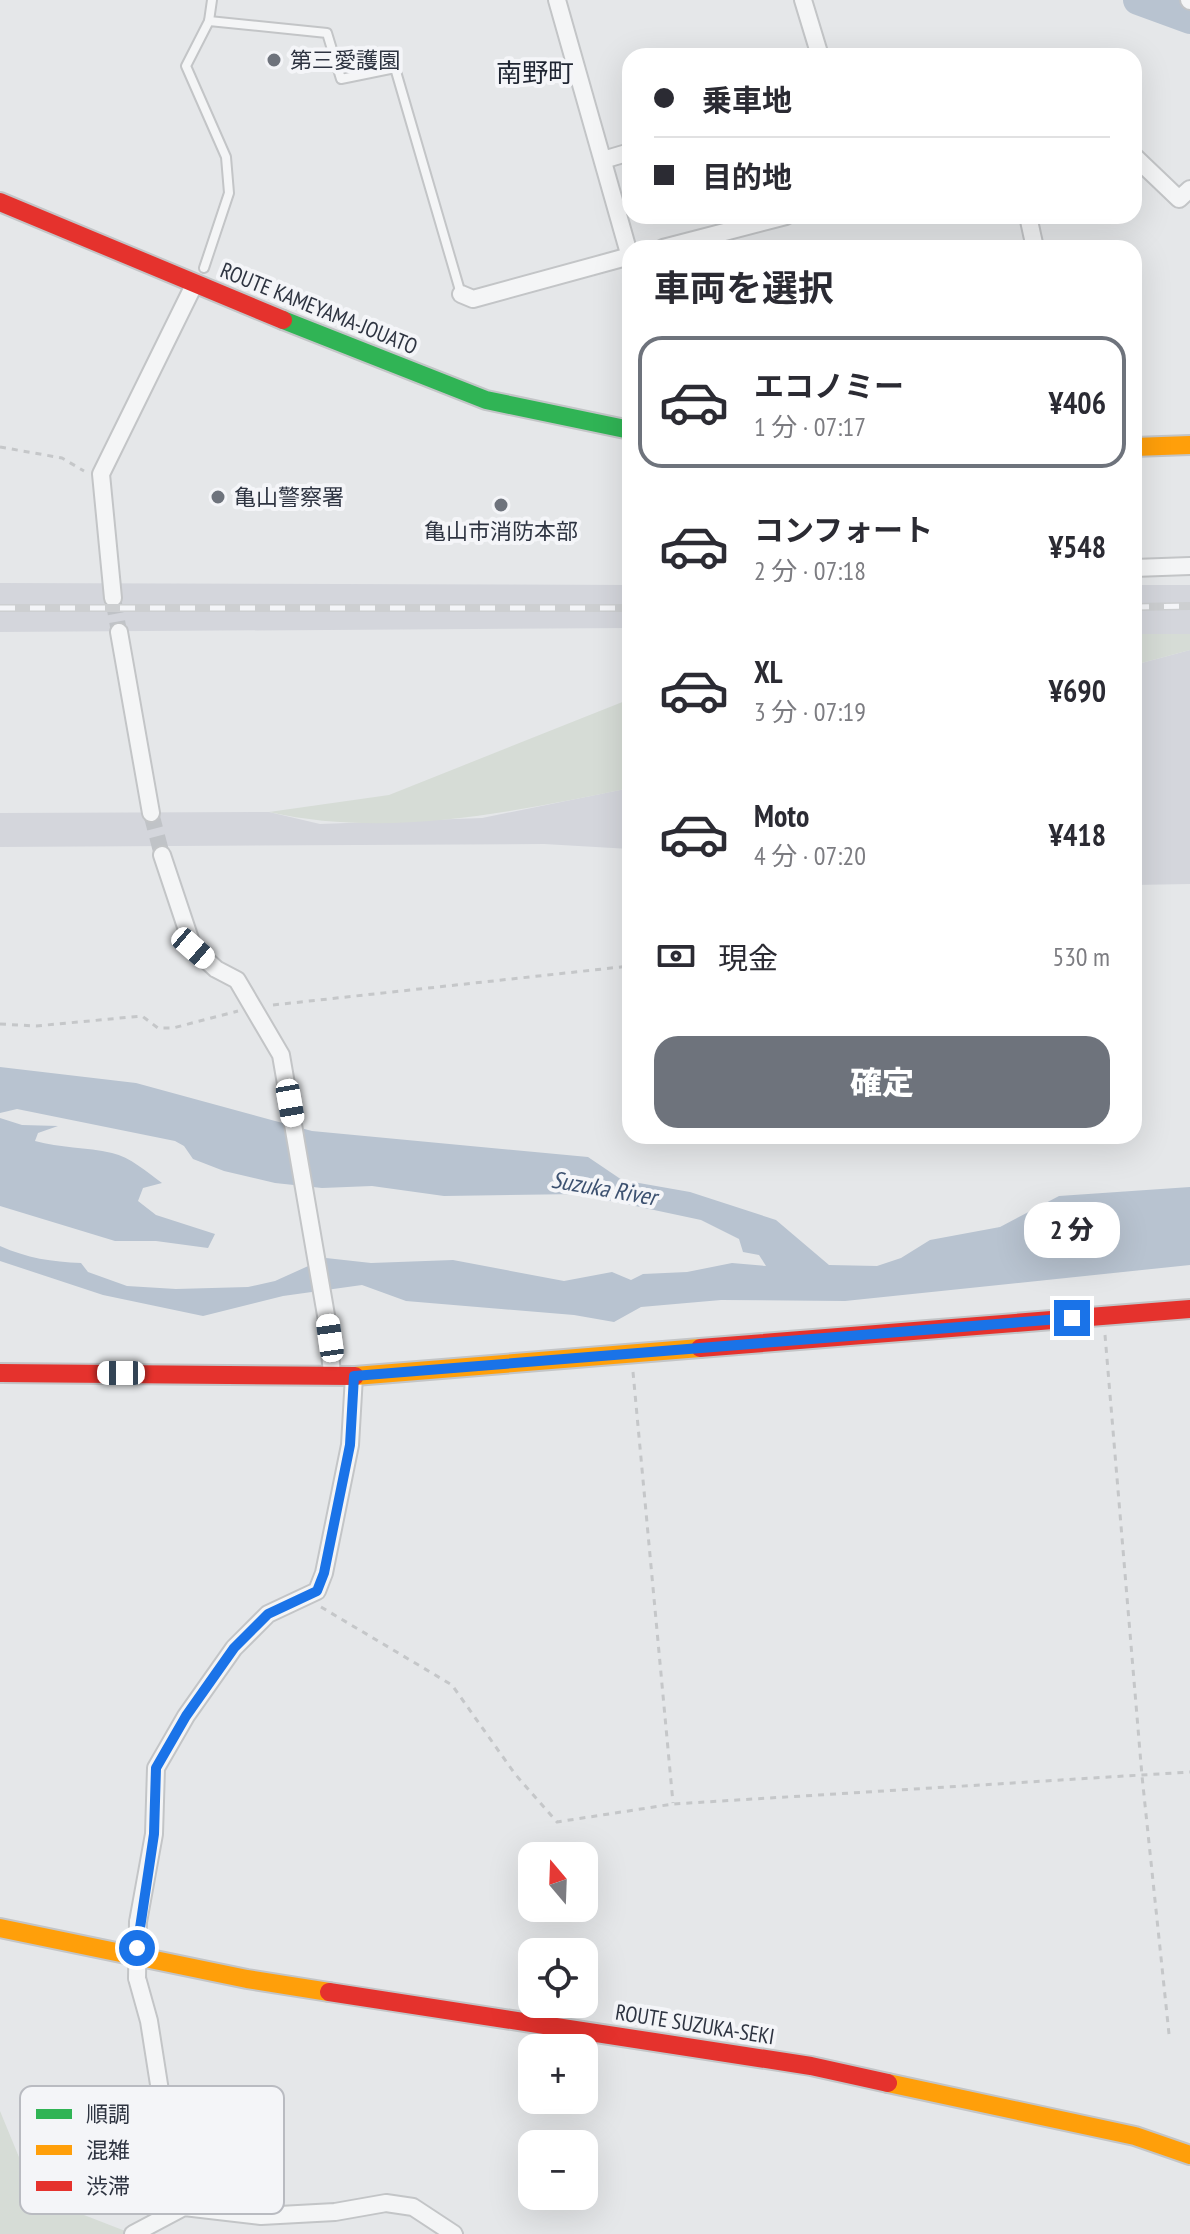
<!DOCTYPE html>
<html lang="ja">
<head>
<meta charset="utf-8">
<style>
	:root { --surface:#fff; --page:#f7f7f7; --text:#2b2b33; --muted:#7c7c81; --line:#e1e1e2; --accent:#6e737c }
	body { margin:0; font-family:"PT Sans Narrow","Noto Sans JP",sans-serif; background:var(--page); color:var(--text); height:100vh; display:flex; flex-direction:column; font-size:30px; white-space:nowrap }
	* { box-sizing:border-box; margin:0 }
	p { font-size:26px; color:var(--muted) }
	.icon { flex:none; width:44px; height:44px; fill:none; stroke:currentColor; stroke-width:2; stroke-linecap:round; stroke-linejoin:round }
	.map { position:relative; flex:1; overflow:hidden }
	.side { position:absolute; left:622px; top:240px; width:520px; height:904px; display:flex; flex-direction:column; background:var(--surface); border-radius:24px; box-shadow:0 8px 32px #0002 }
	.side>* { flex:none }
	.top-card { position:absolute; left:622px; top:48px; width:520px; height:176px; border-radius:24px; box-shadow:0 8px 32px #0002; display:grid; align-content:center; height:176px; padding:0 32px; background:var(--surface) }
	.needle { width:52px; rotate:341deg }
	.buttons { position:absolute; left:518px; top:1842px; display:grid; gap:16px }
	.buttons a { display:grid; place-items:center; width:80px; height:80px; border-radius:16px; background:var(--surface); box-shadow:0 8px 32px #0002; font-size:40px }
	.end { position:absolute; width:36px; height:36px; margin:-18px; border:10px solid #1a73e8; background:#fff; box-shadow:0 0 0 4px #fff }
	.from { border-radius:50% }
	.bubble { position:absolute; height:56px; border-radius:24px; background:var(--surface); box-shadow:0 8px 32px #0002; font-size:26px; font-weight:800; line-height:56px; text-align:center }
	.car { position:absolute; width:24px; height:48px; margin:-24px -12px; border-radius:10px; box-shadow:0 0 6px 2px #0007; background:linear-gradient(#fff 24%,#345 0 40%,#fff 0 76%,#345 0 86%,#fff 0) }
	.top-card b { display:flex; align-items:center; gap:28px; height:76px; font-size:30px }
	.top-card b+b { border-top:2px solid var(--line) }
	.top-card i { width:20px; height:20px; background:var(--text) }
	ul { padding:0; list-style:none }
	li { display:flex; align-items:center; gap:24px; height:132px; margin:0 16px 12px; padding:0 16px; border:4px solid transparent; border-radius:24px }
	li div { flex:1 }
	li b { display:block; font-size:30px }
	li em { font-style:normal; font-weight:800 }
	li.selected { border-color:var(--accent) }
	li>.icon { width:72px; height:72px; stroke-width:1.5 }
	h2 { padding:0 32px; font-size:36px; line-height:96px }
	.pay { display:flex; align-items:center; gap:20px; height:88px; padding:0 32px; font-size:30px }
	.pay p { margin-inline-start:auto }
	.cta { display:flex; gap:16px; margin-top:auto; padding:16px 32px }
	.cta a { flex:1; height:92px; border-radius:24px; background:var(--accent); color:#fff; font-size:32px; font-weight:800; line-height:92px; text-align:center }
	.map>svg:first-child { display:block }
</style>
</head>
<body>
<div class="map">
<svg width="1190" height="2234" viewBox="0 0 1190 2234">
	<rect width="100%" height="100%" fill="#e5e7e9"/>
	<g fill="#d4d6dc">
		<polygon points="0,583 630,585 630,628 0,632"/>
		<rect x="1134" y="585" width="56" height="49"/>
		<polygon points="1190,650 1190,884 1134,885 1134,665"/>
		<polygon points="630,788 630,849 544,844 0,847 0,813 269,812 320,824 482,818"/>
	</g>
	<g fill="#d6dcd6">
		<polygon points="1134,634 1190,634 1190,650 1134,665"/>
		<path d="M630,699V788C512,812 389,839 269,812L389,795Z"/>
		<polygon points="0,2111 35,2196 133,2234 0,2234"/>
	</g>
	<g fill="#b8c3d0">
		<path d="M0,1067L136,1083L312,1131L588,1157L622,1180L690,1192L776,1220L829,1265L877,1266L901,1258L930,1240L1000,1227L1059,1196L1190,1187V1265L845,1301L721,1300L641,1307L614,1322L574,1315L406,1301L362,1285L283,1296L203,1316L103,1295L0,1261V1246C27,1258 52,1262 81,1263L88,1272L127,1286L176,1289L248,1287L275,1281L326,1258L371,1263L453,1260L564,1281L612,1272L631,1280L643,1274L687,1272L732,1263L766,1266L759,1255L743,1252L739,1239L701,1220L579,1194L444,1196L372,1186L322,1188L275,1183L224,1171L193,1159L184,1146L175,1141L17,1109L0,1113Z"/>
		<path d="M0,1118L22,1125L58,1126L38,1133L35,1141C60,1148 86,1147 112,1153C130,1157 147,1172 162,1183L143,1188L138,1201L156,1215L215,1234L208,1248L156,1241H115L0,1206Z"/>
	</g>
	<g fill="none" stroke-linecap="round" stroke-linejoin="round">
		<polyline stroke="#b8c3d0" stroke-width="30" points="1138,0 1190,19"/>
		<g stroke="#c0c3c7" stroke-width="16" stroke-dasharray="16 8" stroke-linecap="butt">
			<polyline points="113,598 119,632"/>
			<polyline points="151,813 162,855"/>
		</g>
		<defs>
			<g id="lane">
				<polyline points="209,21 327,33 341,79 395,68 461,294"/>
				<polyline points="204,268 229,193 226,157 186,66 209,21 212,0"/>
			</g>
			<g id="street">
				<polyline points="557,0 630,257"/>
				<polyline points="803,0 820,56"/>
				<polyline points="1189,0 1190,1"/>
				<polyline points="1134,156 1179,199 1190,189"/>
				<polyline points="603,160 630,152"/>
				<polyline points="1028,216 1035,248"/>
				<polyline points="663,248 786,216"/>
				<polyline points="461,294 473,299 630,256"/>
				<polyline points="1134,568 1190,566"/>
				<polyline points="113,598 101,474 194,285"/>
				<polyline points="119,632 151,813"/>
				<polyline points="162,855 193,948 216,969 237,980 281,1055 327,1321 332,1374"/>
				<polyline points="138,1922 154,1834 156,1768 186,1716 234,1648 268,1614 317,1591 324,1573 350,1445 354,1376"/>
				<polyline points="137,1978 149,2021 169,2148 184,2207"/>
				<polyline points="133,2234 184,2207 261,2216 335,2212 386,2203 413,2207 454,2234"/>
			</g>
			<polyline id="fast" points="283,320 486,400 630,430"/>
			<g id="slow">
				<polyline points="1134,447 1190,445"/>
				<polyline points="355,1376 700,1348"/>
				<polyline points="0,1928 247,1979 329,1992"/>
				<polyline points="888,2083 1135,2136 1190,2155"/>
			</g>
			<g id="jam">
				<polyline points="0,202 283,320"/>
				<polyline points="700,1348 1190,1309"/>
				<polyline points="0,1373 355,1376"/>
				<polyline points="329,1992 811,2066 888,2083"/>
			</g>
		</defs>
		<use href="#lane" stroke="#c3c5c7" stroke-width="12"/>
		<use href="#street" stroke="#c3c5c7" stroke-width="20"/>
		<use href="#fast" stroke="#c3c5c7" stroke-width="22"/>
		<use href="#slow" stroke="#c3c5c7" stroke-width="22"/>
		<use href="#jam" stroke="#c3c5c7" stroke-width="22"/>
		<g stroke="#c5c7c9" stroke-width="3" stroke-dasharray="6 6" stroke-linecap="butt">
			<polyline points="0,447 62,458 84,471"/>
			<polyline points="273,1005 630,966"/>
			<polyline points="0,1024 36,1026 142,1016 158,1028 173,1028 238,1011"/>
			<polyline points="1105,1335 1142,1776 1169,2034"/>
			<polyline points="633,1372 673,1803"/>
			<polyline points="321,1607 452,1685 515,1774 557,1822 673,1804 1190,1772"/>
		</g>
		<use href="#lane" stroke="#f4f5f6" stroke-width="8"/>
		<use href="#street" stroke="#f4f5f6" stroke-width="16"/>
		<use href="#fast" stroke="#30b455" stroke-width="18"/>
		<use href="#slow" stroke="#ff9f0a" stroke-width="18"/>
		<use href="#jam" stroke="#e5322d" stroke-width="18"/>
		<defs>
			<g id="rail">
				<polyline points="1134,607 1190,606"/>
				<polyline points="0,608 630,608"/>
			</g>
		</defs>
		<use href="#rail" stroke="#cdcfd1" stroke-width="8"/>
		<use href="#rail" stroke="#f4f5f8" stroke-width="5" stroke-dasharray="15" stroke-linecap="butt"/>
		<defs>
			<polyline id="street-bridge" points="137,1978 138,1922"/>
		</defs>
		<use href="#street-bridge" stroke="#c3c5c7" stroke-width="20" stroke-linecap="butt"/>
		<use href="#street-bridge" stroke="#f4f5f6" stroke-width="16"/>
	</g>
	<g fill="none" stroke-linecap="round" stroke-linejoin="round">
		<polyline stroke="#1a73e8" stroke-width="10" points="137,1948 154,1834 156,1768 186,1716 234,1648 268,1614 317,1591 324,1573 350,1445 354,1376 1072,1318"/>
	</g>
	<g fill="#6e737c" stroke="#f4f5f8" stroke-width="3">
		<circle cx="274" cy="60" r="8"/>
		<circle cx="218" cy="497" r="8"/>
		<circle cx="501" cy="505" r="8"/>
	</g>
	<g text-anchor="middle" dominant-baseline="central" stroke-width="8" stroke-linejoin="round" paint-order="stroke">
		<g font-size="22" fill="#2e3441" stroke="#f4f5f8" text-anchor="start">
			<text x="290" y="60">第三愛護園</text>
			<text x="234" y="497">亀山警察署</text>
			<text x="501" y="531" text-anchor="middle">亀山市消防本部</text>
		</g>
		<g font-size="22" fill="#2e3441" stroke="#f4f5f8">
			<text transform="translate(319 308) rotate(22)">ROUTE KAMEYAMA-JOUATO</text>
			<text transform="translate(695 2024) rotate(9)">ROUTE SUZUKA-SEKI</text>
		</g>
		<g font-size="24" font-style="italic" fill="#3c5170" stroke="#f4f5f8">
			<text transform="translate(604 1188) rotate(10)">Suzuka River</text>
		</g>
		<g font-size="26" fill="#1f2532" stroke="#f4f5f8">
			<text x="535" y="72">南野町</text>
		</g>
	</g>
	<rect x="20" y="2086" width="264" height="128" rx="12" fill="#f4f5f8" stroke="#b9bbc1" stroke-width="2"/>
	<rect x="36" y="2109" width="36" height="10" fill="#30b455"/>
	<rect x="36" y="2145" width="36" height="10" fill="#ff9f0a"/>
	<rect x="36" y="2181" width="36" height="10" fill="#e5322d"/>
	<g font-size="22" fill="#2e3441">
		<text x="86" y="2122">順調</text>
		<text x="86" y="2158">混雑</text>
		<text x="86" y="2194">渋滞</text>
	</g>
</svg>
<div class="buttons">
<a><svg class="needle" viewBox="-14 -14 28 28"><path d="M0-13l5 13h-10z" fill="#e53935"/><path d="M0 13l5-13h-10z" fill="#7c7c81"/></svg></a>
<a><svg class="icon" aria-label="locate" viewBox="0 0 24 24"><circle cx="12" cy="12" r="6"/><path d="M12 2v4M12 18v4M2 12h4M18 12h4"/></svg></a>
<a>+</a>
<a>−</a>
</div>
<i class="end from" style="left:137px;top:1948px"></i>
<i class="end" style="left:1072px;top:1318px"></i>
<div class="bubble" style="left:1024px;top:1202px;width:96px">2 分</div>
<i class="car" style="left:193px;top:948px;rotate:131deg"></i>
<i class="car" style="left:290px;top:1103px;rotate:170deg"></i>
<i class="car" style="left:330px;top:1338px;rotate:352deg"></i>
<i class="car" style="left:121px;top:1373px;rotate:270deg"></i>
<div class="top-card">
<b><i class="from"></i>乗車地</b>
<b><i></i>目的地</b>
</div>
<section class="side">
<h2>車両を選択</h2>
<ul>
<li class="selected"><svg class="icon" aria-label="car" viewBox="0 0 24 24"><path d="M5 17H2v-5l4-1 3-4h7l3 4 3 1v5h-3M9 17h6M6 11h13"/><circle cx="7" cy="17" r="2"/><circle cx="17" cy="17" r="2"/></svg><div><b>エコノミー</b><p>1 分 · 07:17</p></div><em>¥406</em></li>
<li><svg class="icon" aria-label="car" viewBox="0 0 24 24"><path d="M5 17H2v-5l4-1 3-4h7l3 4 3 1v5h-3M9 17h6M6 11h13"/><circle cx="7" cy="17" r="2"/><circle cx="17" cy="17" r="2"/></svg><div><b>コンフォート</b><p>2 分 · 07:18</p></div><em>¥548</em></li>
<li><svg class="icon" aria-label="car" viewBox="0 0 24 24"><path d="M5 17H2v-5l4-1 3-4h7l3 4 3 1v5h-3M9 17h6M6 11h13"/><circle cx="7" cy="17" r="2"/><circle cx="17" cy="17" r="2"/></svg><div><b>XL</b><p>3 分 · 07:19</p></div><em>¥690</em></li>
<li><svg class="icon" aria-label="car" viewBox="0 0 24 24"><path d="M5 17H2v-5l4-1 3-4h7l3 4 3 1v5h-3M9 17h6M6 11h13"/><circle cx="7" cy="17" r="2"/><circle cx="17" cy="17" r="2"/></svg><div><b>Moto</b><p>4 分 · 07:20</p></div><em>¥418</em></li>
</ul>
<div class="pay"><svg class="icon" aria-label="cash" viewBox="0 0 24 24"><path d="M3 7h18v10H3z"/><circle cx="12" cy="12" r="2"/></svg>現金<p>530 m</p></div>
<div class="cta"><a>確定</a></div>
</section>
</div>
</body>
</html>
